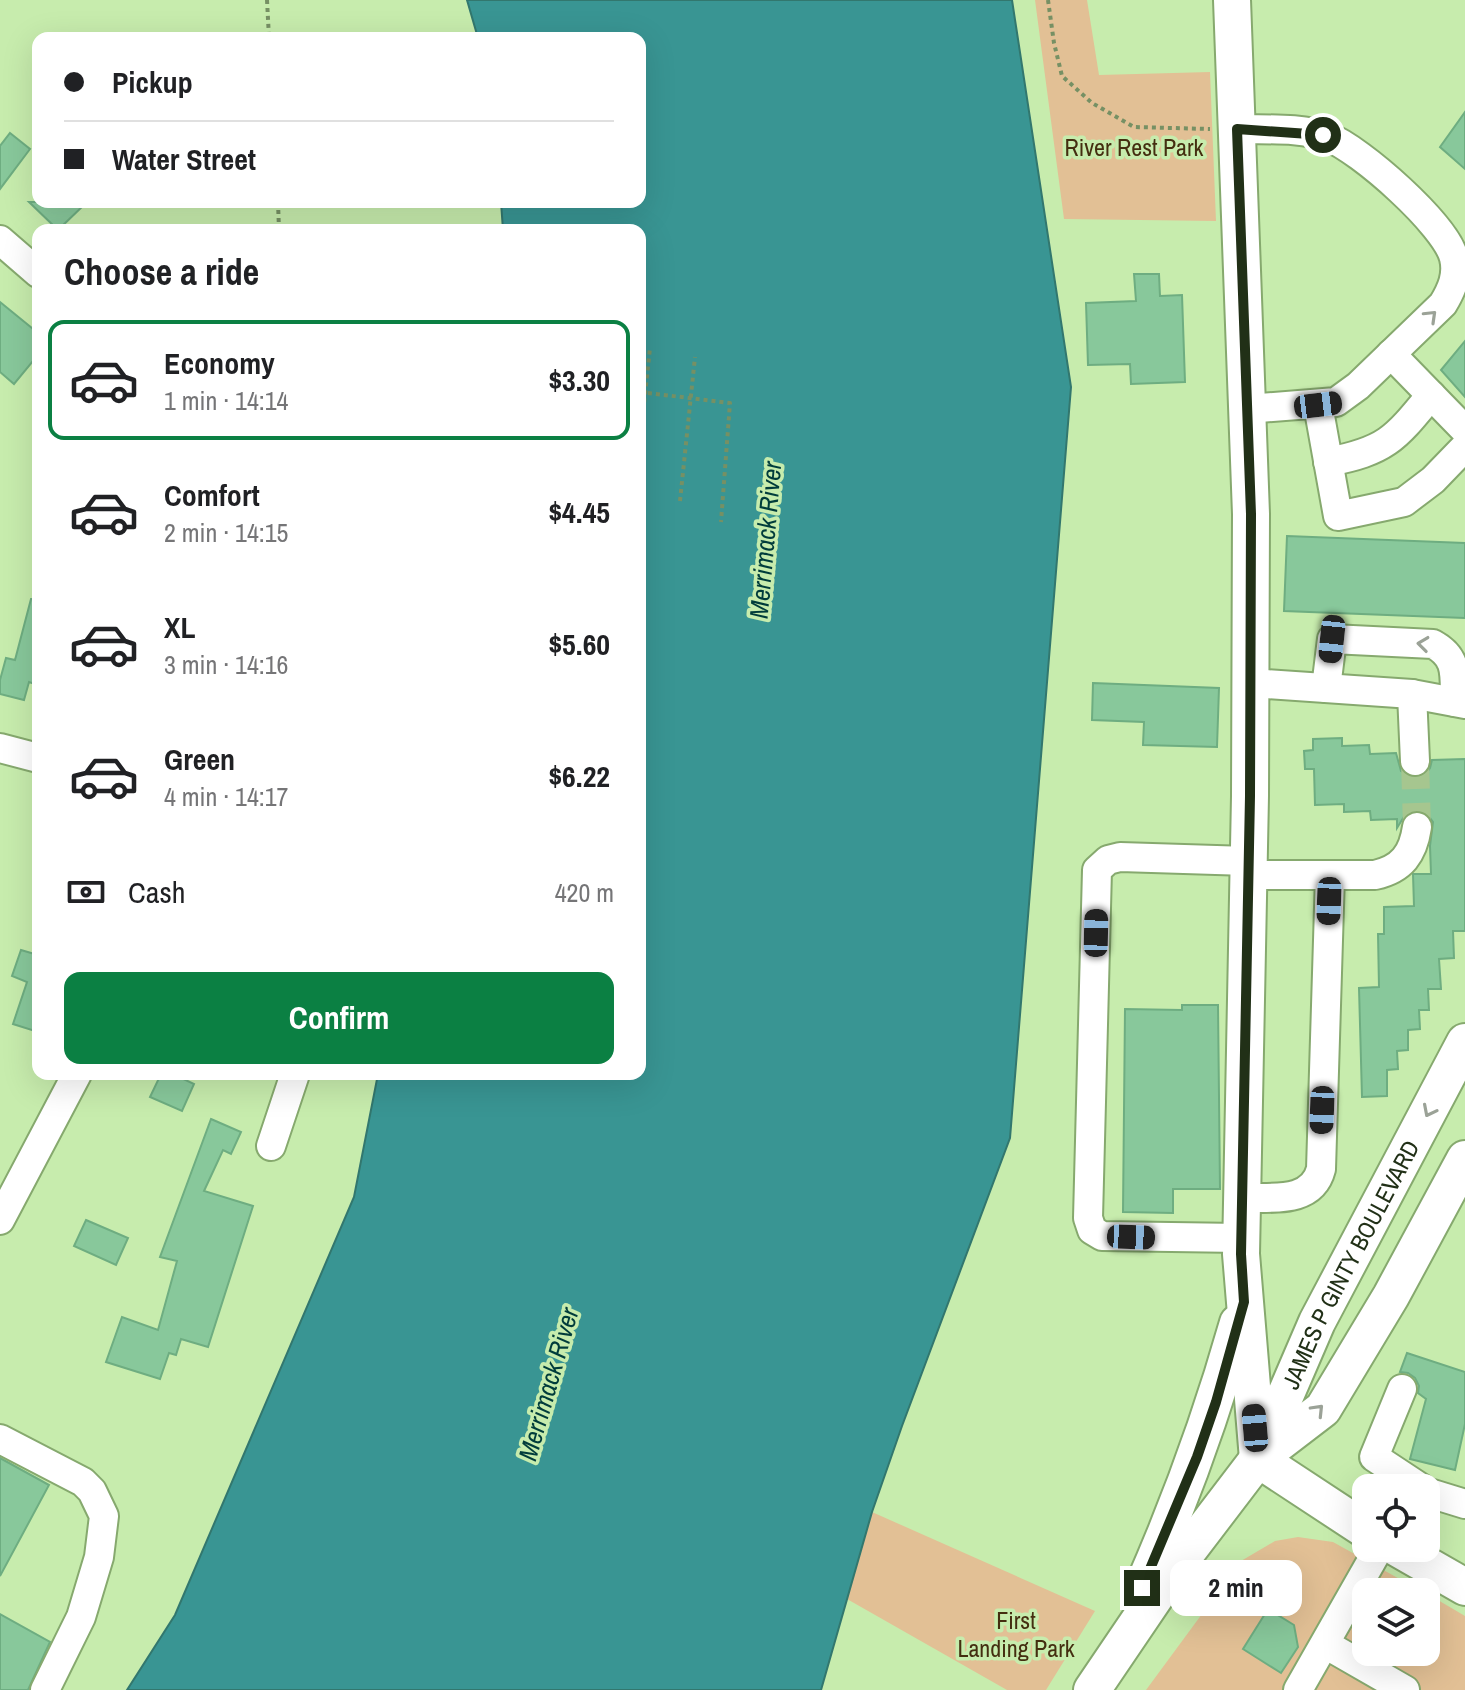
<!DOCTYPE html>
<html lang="en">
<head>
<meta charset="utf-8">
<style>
	:root { --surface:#fff; --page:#f6f6f6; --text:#202124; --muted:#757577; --line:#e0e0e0; --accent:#0b8043 }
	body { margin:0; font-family:"Archivo Narrow",sans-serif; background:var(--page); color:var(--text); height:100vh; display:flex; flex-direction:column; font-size:30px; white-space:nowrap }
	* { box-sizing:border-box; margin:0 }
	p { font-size:26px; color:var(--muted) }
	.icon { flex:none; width:44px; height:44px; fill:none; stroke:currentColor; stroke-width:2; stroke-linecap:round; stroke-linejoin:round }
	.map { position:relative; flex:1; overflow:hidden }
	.drawer { position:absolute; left:32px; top:224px; width:614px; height:856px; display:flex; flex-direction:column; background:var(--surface); border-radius:16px; box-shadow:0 8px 32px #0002 }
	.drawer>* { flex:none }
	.banner { position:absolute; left:32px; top:32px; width:614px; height:176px; border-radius:16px; box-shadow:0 8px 32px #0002; display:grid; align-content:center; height:176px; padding:0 32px; background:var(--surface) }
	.buttons { position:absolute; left:1352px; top:1474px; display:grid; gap:16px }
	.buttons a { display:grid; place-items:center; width:88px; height:88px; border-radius:16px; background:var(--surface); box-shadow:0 8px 32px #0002; font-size:40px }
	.end { position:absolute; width:36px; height:36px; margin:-18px; border:10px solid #213017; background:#fff; box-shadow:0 0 0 4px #fff }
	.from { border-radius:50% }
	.bubble { position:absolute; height:56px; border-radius:16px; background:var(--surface); box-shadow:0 8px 32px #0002; font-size:26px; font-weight:700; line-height:56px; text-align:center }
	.car { position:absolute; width:24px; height:48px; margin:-24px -12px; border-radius:10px; box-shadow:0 0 6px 2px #0007; background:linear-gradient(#222 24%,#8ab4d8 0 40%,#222 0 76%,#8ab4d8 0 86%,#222 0) }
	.banner b { display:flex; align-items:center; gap:28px; height:76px; font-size:30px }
	.banner b+b { border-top:2px solid var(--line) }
	.banner i { width:20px; height:20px; background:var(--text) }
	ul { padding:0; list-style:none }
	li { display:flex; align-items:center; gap:24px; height:120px; margin:0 16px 12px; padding:0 16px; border:4px solid transparent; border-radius:16px }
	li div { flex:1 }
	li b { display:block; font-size:30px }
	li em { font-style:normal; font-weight:700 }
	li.selected { border-color:var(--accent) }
	li>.icon { width:72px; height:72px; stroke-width:1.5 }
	h2 { padding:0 32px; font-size:36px; line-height:96px }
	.pay { display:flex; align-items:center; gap:20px; height:88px; padding:0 32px; font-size:30px }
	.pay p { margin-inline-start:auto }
	.cta { display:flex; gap:16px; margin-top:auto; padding:16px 32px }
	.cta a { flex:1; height:92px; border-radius:16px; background:var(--accent); color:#fff; font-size:32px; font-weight:700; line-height:92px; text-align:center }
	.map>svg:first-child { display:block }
</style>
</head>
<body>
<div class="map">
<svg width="1465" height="1690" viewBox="0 0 1465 1690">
	<rect width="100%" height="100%" fill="#c7ecad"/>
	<g fill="#e2c095">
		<polygon points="1035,0 1087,0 1099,75 1210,72 1216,221 1064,219"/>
		<polygon points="872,1512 1095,1611 1046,1690 1007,1690 847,1599"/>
		<polygon points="1298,1537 1333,1542 1423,1592 1366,1592 1366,1652 1426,1652 1426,1593 1465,1616 1465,1690 1146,1690 1241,1561 1275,1541"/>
	</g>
	<polygon fill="#399593" stroke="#32776e" stroke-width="2" points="467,0 1012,0 1071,387 1010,1138 902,1426 872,1512 821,1690 127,1690 175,1615 354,1197 378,1074 640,1074 640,230 503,230 501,202 640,202 640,38 478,38"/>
	<g fill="#88c89b" stroke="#6ead81" stroke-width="2">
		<polygon points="1465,112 1465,169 1440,147"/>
		<polygon points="10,133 30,149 0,189 0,146"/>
		<polygon points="29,202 87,202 58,230"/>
		<polygon points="1134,274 1159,274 1160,296 1182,295 1185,382 1131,384 1130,364 1088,365 1086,303 1136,301"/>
		<polygon points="0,302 38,333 38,355 14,384 0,372"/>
		<polygon points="1465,341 1465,397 1441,370"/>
		<polygon points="1287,536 1465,543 1465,618 1284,611"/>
		<polygon points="31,599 38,599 38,685 29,682 24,700 0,694 0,680 6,658 15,660"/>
		<polygon points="1093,683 1219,688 1217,747 1143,745 1144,722 1092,720"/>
		<polygon points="1342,738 1342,746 1369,745 1370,754 1396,753 1401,771 1415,778 1425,775 1430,768 1432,760 1465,759 1465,931 1453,931 1454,958 1439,959 1441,989 1428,989 1429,1010 1419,1010 1420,1029 1408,1030 1408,1050 1397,1051 1398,1069 1387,1070 1387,1096 1362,1097 1359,988 1379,987 1378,934 1384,934 1384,907 1414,906 1413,874 1431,874 1430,846 1433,822 1427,814 1412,811 1405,815 1397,828 1397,819 1371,820 1370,811 1344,812 1344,804 1315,805 1314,769 1305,769 1304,751 1313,750 1313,739"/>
		<polygon points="21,950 38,955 38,1032 13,1024 27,982 12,976"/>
		<polygon points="1182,1005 1218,1005 1220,1189 1173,1189 1173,1213 1123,1212 1125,1009 1182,1010"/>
		<polygon points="161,1074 173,1074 194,1084 182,1111 150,1097"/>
		<polygon points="211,1119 241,1132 231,1154 223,1150 204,1191 253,1206 208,1347 181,1339 176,1355 169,1353 160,1379 106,1362 122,1317 158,1330 177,1261 160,1257"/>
		<polygon points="86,1220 128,1238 116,1265 74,1246"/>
		<polygon points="1407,1353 1465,1372 1465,1424 1455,1470 1410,1459 1426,1399 1418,1393 1419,1386 1415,1378 1408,1373 1400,1372"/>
		<polygon points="0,1458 49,1485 0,1576"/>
		<polygon points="1268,1609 1294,1625 1298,1647 1281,1673 1243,1649"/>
		<polygon points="0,1614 50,1642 28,1690 0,1690"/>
	</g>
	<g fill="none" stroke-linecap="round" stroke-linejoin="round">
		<polyline stroke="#a6c68f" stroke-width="28" stroke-dasharray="28 14" stroke-linecap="butt" points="1415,761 1417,827"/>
		<defs>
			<g id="minor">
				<path d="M1237,129C1265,130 1301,127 1328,137C1360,149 1446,225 1454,258C1458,275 1452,289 1443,304L1358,386L1336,402L1247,409"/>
				<polyline points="0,240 38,273"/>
				<polyline points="1391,354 1465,430"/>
				<polyline points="1318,405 1338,516 1404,502 1433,480 1465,447"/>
				<path d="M1328,462C1386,451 1395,439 1431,395"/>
				<polyline points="1251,683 1412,694 1465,704"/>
				<path d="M1326,688L1332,639L1433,644C1459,658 1454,676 1455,702"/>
				<polyline points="1412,694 1415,761"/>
				<polyline points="0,748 38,758"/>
				<path d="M1248,875H1375C1402,869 1413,854 1417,827"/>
				<polyline points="271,1146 295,1074"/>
				<path d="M1243,1198C1272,1197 1312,1204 1321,1169L1330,875"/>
				<polyline points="0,1220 77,1074"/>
				<polyline points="1241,1238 1102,1236 1092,1230 1088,1218 1097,870 1108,860 1120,857 1248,861"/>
				<polyline points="1402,1389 1374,1457 1421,1488"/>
				<polyline points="0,1439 83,1482 92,1491 104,1516 99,1557 81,1617 45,1690"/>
				<polyline points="1426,1492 1465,1504"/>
				<polyline points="1325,1644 1405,1690"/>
				<polyline points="1298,1690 1379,1548"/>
			</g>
			<g id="major">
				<polyline points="1232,0 1251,514 1250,796 1241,1254 1258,1459"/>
				<polyline points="1259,1458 1323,1409 1391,1296 1465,1159"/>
				<polyline points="1258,1459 1366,1530"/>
				<polyline points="1397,1548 1465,1587"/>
				<path d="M1141,1591C1180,1503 1212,1415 1238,1323"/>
				<path id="s1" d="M1092,1690L1174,1569L1258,1459L1317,1322L1465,1042"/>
			</g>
		</defs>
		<use href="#minor" stroke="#86a96e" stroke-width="32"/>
		<use href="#major" stroke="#86a96e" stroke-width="40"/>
		<g stroke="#769064" stroke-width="4" stroke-dasharray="4 4" stroke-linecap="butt">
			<polyline points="267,0 269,38"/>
			<polyline points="1048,0 1054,43 1062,76 1092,103 1134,127 1210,129"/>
			<polyline points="278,202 279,230"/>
			<polyline points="640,392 730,403 721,522"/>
			<polyline points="640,442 650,348"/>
			<polyline points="680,501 695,357"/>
		</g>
		<use href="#minor" stroke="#fff" stroke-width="28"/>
		<use href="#major" stroke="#fff" stroke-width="36"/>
	</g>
	<defs><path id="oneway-chevron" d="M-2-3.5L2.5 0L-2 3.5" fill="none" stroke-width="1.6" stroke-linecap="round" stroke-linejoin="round" transform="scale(2)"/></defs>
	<g stroke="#9ba297">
		<use href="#oneway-chevron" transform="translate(1431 316) rotate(-44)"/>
		<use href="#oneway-chevron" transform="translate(1423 644) rotate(-173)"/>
		<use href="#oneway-chevron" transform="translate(1429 1111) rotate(117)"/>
		<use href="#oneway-chevron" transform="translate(1318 1410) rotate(-46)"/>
	</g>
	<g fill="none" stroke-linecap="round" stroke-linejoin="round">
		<polyline stroke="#213017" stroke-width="10" points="1142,1588 1197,1457 1216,1402 1244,1302 1241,1254 1250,796 1251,514 1237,129 1323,135"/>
	</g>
	<g text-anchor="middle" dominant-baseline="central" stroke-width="7" stroke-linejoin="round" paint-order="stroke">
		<g font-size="24" fill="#442e10" stroke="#c7ecad">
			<text x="1134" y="147">River Rest Park</text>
			<text x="1016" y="1620">First<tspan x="1016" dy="28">Landing Park</tspan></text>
		</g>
		<g font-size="24" fill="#213017" stroke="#c7ecad">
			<text stroke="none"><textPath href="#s1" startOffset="500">JAMES P GINTY BOULEVARD</textPath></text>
		</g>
		<g font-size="26" font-style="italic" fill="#003c3b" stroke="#c7ecad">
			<text transform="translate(765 540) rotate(-85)">Merrimack River</text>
			<text transform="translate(548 1384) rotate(-74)">Merrimack River</text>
		</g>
	</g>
</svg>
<div class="buttons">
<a><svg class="icon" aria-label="locate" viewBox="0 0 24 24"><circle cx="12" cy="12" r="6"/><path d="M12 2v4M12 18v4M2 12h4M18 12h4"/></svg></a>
<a><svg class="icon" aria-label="layers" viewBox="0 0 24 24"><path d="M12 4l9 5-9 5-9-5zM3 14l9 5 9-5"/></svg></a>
</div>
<i class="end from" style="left:1323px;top:135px"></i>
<i class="end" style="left:1142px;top:1588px"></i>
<div class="bubble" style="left:1170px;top:1560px;width:132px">2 min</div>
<i class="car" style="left:1318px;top:405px;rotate:83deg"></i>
<i class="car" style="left:1332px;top:639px;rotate:186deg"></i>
<i class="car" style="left:1329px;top:901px;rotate:182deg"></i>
<i class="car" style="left:1096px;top:933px;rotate:1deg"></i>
<i class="car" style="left:1322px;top:1110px;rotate:182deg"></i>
<i class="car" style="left:1131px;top:1237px;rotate:92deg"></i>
<i class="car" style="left:1255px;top:1428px;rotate:355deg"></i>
<div class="banner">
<b><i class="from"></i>Pickup</b>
<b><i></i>Water Street</b>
</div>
<section class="drawer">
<h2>Choose a ride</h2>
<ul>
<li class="selected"><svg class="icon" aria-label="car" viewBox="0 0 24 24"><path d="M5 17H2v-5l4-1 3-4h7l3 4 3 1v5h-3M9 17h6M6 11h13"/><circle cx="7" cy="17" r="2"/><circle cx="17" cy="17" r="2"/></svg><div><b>Economy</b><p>1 min · 14:14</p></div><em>$3.30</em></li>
<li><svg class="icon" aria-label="car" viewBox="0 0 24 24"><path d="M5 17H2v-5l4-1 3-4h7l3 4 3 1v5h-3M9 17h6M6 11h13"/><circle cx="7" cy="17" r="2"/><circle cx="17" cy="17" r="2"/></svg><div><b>Comfort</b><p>2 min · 14:15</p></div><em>$4.45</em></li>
<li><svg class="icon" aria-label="car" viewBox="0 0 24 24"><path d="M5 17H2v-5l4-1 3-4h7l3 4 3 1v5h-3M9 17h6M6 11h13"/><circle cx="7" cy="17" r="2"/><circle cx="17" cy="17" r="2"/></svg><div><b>XL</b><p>3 min · 14:16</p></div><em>$5.60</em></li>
<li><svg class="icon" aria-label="car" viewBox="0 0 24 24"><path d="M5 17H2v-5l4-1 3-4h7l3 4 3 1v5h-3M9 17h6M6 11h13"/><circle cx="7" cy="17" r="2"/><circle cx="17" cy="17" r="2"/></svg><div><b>Green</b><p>4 min · 14:17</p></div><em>$6.22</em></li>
</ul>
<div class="pay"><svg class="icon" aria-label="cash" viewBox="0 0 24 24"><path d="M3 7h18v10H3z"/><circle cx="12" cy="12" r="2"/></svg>Cash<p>420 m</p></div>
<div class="cta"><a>Confirm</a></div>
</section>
</div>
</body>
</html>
